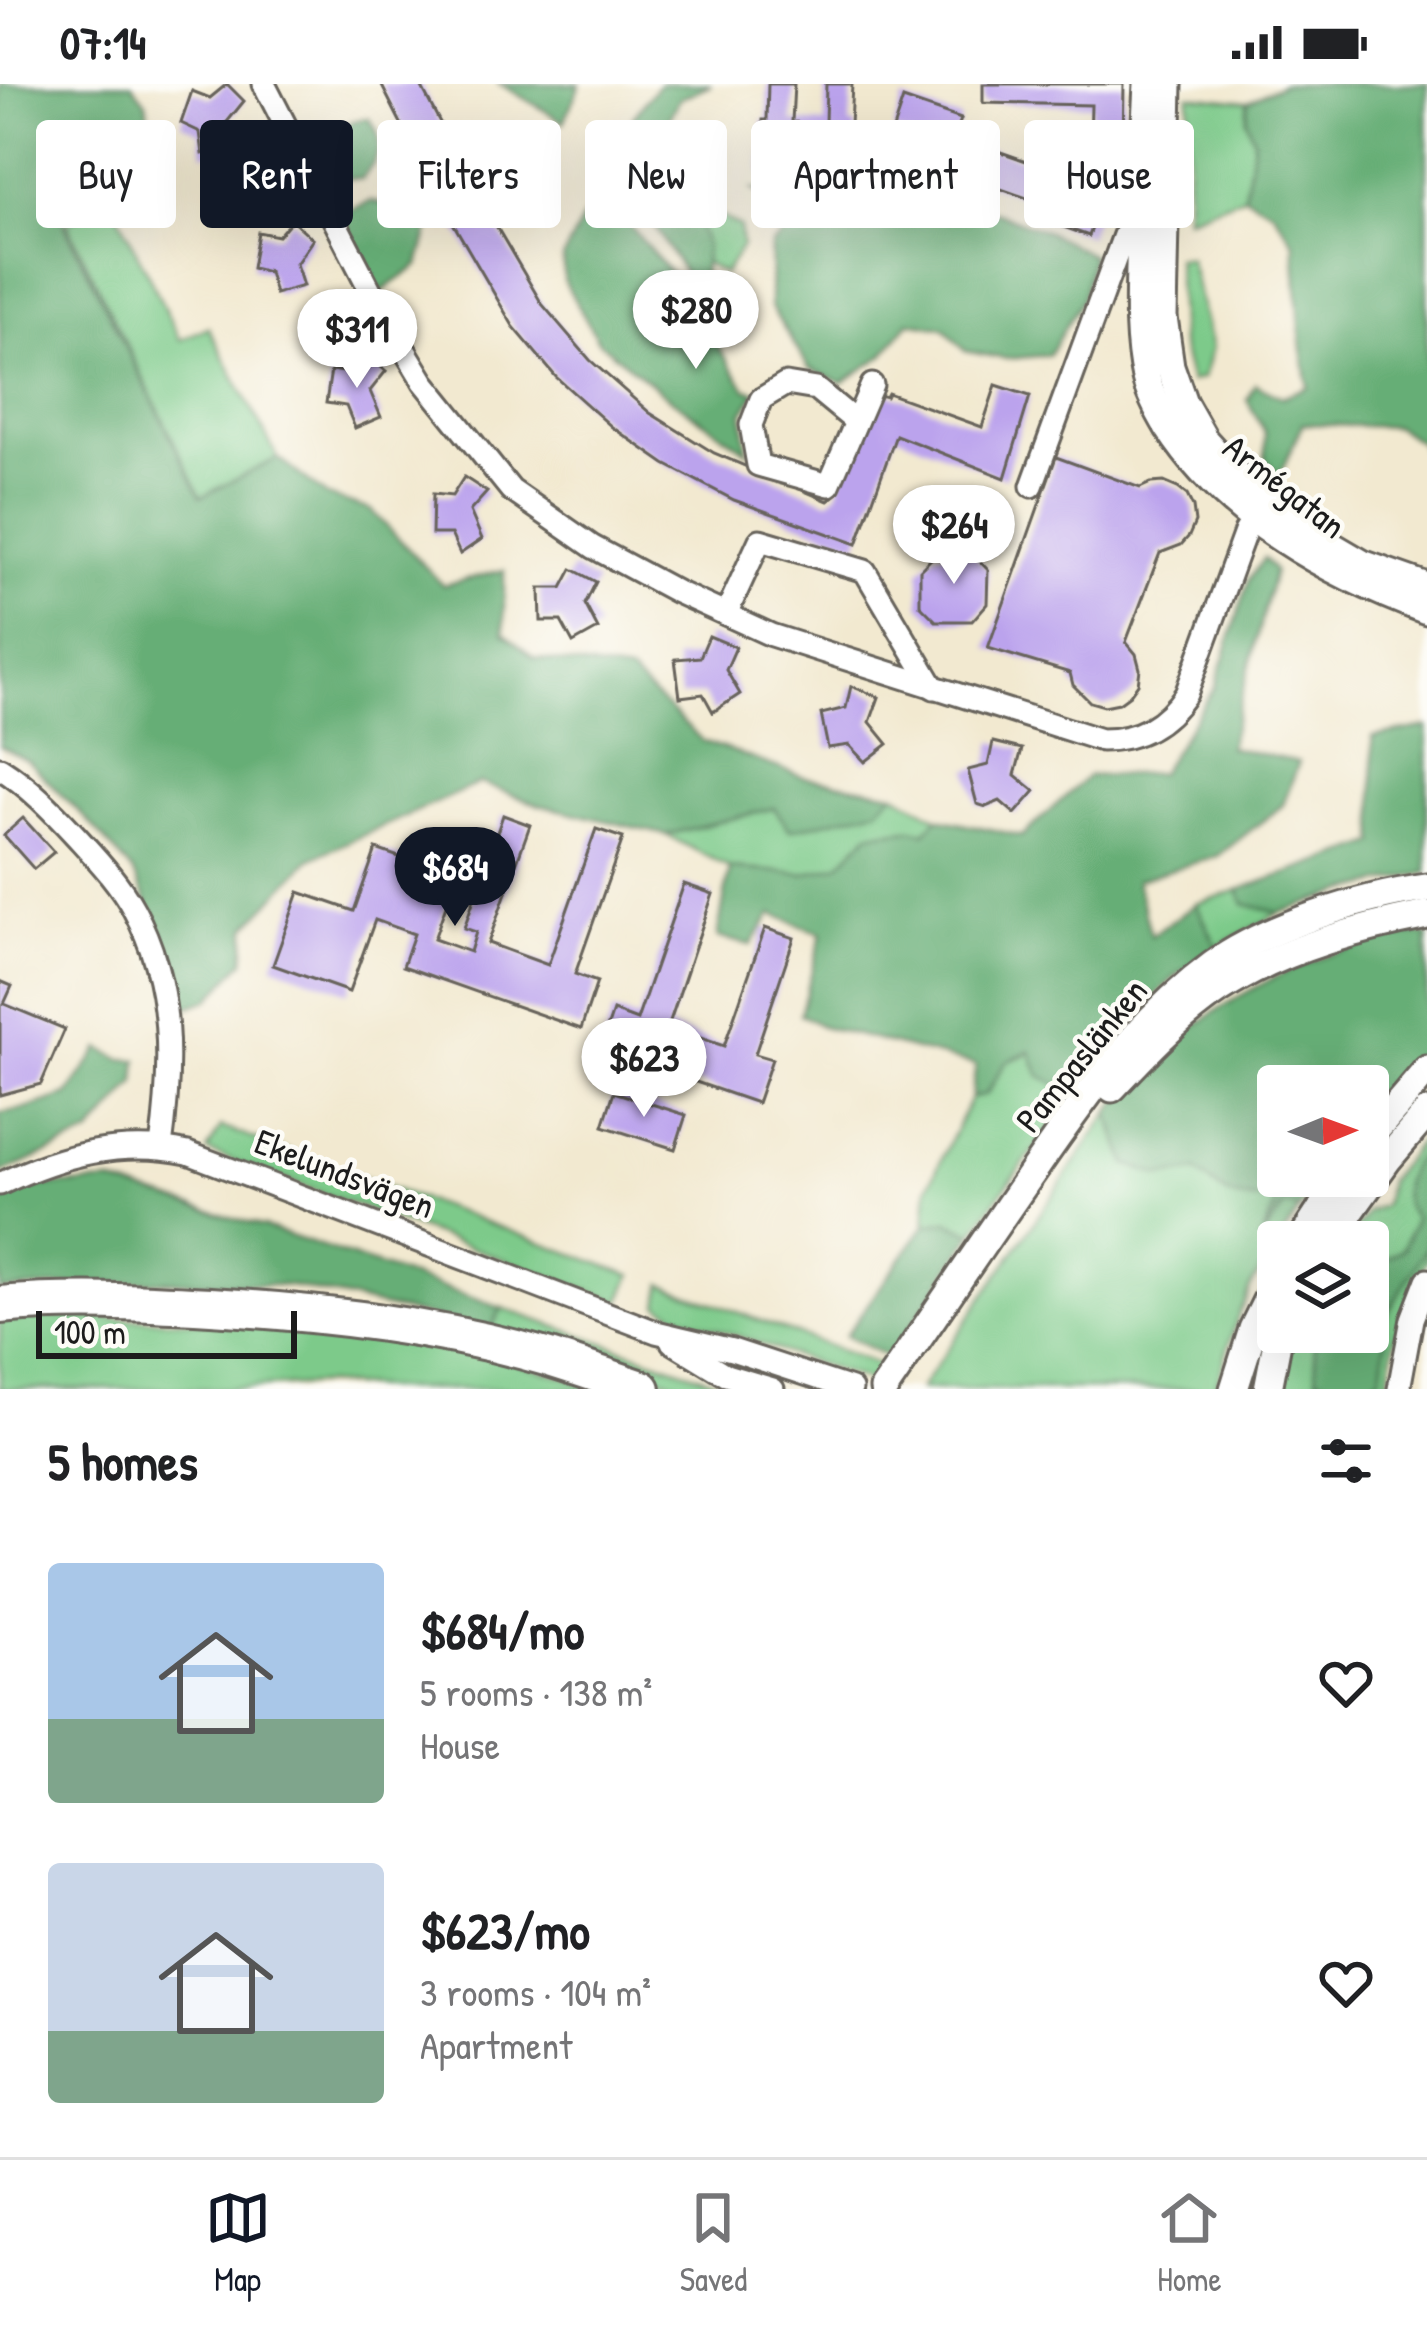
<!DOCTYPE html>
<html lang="en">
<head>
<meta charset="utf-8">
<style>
	body { margin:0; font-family:"Patrick Hand",sans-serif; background:#f6f6f6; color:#202124; height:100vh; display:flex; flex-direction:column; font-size:45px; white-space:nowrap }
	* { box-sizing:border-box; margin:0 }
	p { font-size:39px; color:#757577 }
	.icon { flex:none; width:66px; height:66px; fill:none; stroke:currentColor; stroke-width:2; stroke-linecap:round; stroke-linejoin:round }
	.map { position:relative; height:1305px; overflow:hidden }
	.side { display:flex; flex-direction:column; background:#fff; flex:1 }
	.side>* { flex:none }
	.top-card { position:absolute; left:36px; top:36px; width:1356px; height:108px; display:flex; gap:24px }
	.needle { width:78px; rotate:89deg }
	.tools { position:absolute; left:1257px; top:981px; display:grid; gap:24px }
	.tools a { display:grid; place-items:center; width:132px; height:132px; border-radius:12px; background:#fff; box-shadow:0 12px 48px #0002; font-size:60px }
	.scale { position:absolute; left:36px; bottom:30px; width:261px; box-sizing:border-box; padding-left:12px; border:6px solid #1c1c1c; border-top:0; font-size:33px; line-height:42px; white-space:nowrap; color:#1c1c1c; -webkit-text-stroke:9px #fdfcf7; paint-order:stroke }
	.price { position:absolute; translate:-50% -102px; padding:0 27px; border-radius:42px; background:#fff; color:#222; font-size:39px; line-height:78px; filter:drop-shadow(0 3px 6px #0008) }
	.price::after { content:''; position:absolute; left:50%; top:72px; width:36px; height:27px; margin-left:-18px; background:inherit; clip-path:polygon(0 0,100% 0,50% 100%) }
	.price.on { background:#111827; color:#fff }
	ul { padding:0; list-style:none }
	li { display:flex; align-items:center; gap:36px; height:300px; padding:0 48px }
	li span { display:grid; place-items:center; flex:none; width:336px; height:240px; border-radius:12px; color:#555 }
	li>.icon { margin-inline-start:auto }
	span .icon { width:144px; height:144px; fill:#fffc; stroke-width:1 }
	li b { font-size:51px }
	h2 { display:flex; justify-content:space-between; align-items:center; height:144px; padding:0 48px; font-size:51px }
	.chip { padding:0 42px; border-radius:12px; background:#fff; box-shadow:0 12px 48px #0002; font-size:42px; line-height:108px }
	.chip.on { background:#111827; color:#fff }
	.status { display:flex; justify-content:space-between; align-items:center; height:84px; padding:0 60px; background:#fff; direction:ltr }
	.status svg { height:33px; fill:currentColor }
	.menu { display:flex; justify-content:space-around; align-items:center; height:168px; border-top:3px solid #e0e0e0; background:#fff; font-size:33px; color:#757577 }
	.menu a { display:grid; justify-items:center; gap:6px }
	.menu .on { color:#111827 }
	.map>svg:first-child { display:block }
</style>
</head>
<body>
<div class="status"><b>07:14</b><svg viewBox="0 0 49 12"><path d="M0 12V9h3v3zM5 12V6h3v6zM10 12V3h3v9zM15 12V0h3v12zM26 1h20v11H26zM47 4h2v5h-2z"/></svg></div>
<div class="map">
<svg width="1427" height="1305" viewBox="0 0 1427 1305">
	<rect width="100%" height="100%" fill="#fdfcf7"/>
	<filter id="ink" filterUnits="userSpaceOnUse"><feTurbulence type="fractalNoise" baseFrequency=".00833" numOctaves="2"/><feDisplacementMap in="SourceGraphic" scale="24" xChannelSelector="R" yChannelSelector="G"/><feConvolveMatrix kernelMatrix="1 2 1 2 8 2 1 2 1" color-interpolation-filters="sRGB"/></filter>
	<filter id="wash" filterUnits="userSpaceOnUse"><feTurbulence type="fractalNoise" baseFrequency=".004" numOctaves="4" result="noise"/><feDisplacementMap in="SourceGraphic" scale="48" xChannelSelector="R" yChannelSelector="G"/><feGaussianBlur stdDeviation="2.7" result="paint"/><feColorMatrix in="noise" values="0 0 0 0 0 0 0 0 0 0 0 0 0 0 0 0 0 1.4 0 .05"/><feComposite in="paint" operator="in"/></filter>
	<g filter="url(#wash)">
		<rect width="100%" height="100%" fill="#f2e9d0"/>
		<g fill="#7dca8a" stroke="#4c7353" stroke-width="3">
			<polygon points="1189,11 1248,17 1246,36 1254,56 1244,112 1186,134"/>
			<polygon points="112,117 180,256 208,243 278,374 201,413 67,139"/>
			<path d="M693,117L740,143L742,162L724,190C686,173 693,153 693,117Z"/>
			<polygon points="1176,174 1189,174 1212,264 1203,294 1190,298 1180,260"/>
			<polygon points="894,709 938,734 925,748 870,749 839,781 804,790 730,784 666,751 774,724 877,725"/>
			<polygon points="1238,806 1245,820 1279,829 1217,863 1196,820"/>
			<polygon points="1141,927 998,1113 973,1150 948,1137 925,1141 928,1103 971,1014 987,1010 1006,978"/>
			<polygon points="1109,1029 1116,1051 1160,1092 1196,1087 1217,1103 1279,1115 1264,1148 1286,1120 1299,1126 1250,1204 1239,1229 1215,1305 920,1305"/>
			<polygon points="221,1043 632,1191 620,1218 207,1067"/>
			<polygon points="1427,1049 1427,1176 1411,1205 1395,1255 1387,1305 1276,1305 1282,1275 1293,1248 1368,1248 1368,1158 1346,1158 1369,1127 1384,1121 1388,1097"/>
			<polygon points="662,1200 882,1282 872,1299 680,1232 659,1220"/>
			<polygon points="502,1224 739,1305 693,1305 581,1265 490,1246"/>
			<polygon points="44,1232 310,1241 498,1273 604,1305 401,1305 324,1300 219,1305 0,1305 0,1237"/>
		</g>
		<g fill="#66ae76" stroke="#416549" stroke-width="3">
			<polygon points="0,0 132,0 146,18 158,90 62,136 201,413 278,374 327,412 371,426 443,501 504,486 504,549 534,574 629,589 703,657 804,693 894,709 878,725 790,746 774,724 666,751 539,721 480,699 310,775 247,843 244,877 209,916 185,924 164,853 133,788 91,740 28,677 0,662"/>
			<polygon points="500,0 580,0 564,38"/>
			<polygon points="659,0 712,0 680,15 668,37 706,163 700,214 606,67"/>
			<polygon points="1283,0 1427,0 1427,381 1421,359 1396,343 1303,340 1279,392 1265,374 1265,349 1247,316 1255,300 1282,313 1308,303 1301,259 1294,159 1273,127 1244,112 1254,56 1246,36 1248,17"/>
			<path d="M369,34C386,57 380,75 361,95L346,94L331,111L311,66L336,56L340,45L354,37Z"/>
			<polygon points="884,74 932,104 1048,148 1092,171 1083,213 1049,271 1007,275 965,267 944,244 909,238 883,272 842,299 809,284 770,222 771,161 801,137 753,106 809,105 841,121 859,115"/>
			<polygon points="598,105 671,190 746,305 757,308 743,329 747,367 668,313 598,257 564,197 563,173"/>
			<polygon points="371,117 404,126 429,146 419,181 377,211 340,130"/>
			<polygon points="1264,474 1274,487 1229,663 1299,678 1283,721 1218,772 1136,796 1151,852 1196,820 1217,863 1176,892 1065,1004 1040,992 1030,967 1006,978 986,1010 971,1014 976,981 821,942 800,930 822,850 772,830 751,861 717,853 730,784 804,790 839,781 870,749 910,745 925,748 938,734 1022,752 1088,692 1159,689 1215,603 1249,495"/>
			<polygon points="1427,643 1427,789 1347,807 1279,829 1244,820 1238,806 1376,759 1372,653"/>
			<path d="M1411,850H1427V969L1368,1031V1002H1278V1092H1324L1299,1126L1285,1121L1260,1157L1278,1115C1235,1119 1230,1114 1196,1087L1160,1092L1127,1080L1109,1029C1181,932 1292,870 1411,850Z"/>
			<polygon points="100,964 121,975 138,976 136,999 90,1051 0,1090 0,1029 29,1024 68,1011"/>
			<path d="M1427,1064V1163L1384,1235L1386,1258L1381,1292L1365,1305H1344L1317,1294L1314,1259L1308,1248H1368V1169L1385,1176L1403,1165L1415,1135C1393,1110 1405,1084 1427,1064Z"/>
			<polygon points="110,1098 261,1142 502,1224 490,1246 291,1202 163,1197 0,1206 0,1115 21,1103"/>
			<polygon points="948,1137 973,1150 890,1274 845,1252 925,1141"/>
		</g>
		<g id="blocks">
			<g fill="#bba3ed">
				<polygon points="227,0 244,17 227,38 230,64 203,70 200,48 181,39 192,7 210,14"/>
				<polygon points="381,0 420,0 475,106 542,220 590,276 650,329 714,369 828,417 837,410 860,340 876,310 886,313 888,309 982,343 996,301 1030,312 1005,394 896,351 857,460 734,416 665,380 612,343 556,293 513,242 443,122"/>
				<polygon points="768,0 794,0 792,38 825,40 826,0 852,0 850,41 856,41 854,98 827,97 829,59 787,57 786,92 760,91 763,36 767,36"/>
				<polygon points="983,0 1124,0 1123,59 1090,59 1091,21 983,19"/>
				<polygon points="903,15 961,35 955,52 1069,92 1063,109 1100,122 1089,152 1030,131 1035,117 922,77 929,58 893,45"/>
				<polygon points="292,136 313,155 296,180 303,202 275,210 269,188 252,184 258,148 278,152"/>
				<polygon points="365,270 386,287 370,307 381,333 355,344 346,322 326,319 331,286 350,289"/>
				<polygon points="1056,373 1140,404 1151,399 1164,398 1178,404 1187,411 1193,423 1195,438 1189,452 1181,461 1160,469 1126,558 1136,570 1140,585 1138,600 1130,611 1119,619 1104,622 1090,618 1073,601 1070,589 988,564"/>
				<polygon points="464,393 487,408 470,427 482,455 460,470 451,450 432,450 433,410 452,412"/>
				<polygon points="937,469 972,469 988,486 987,520 972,537 936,537 920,521 920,486"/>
				<polygon points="572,485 596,498 585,520 598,545 573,559 561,537 541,537 540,504 562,504"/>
				<polygon points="709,552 736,563 726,586 740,610 713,628 703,610 680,613 675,575 700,573"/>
				<polygon points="851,602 879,613 870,638 888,660 865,678 849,661 828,664 821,630 846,624"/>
				<polygon points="993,658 1022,665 1015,691 1035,707 1015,730 1000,717 986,723 977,720 968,686 988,681"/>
				<polygon points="503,731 530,741 488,859 548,881 596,745 623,754 575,890 597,898 581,945 403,882 414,850 375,836 349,908 273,881 299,808 354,827 376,765 456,793 434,855 470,868 476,848 464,844"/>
				<polygon points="23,734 54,768 34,785 4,751"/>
				<polygon points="684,800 713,810 668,943 724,962 765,844 794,854 755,970 772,975 757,1019 600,965 613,927 637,936"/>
				<polygon points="0,897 12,902 4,920 65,945 41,1000 0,1011"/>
				<polygon points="614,1008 686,1031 675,1065 603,1042"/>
			</g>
		</g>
	</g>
	<g filter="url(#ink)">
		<use href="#blocks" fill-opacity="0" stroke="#67645b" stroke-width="3"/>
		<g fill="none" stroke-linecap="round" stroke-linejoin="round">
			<g stroke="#67645b" stroke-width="27">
				<g id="street">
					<path d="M264,0L380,225L424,298L511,406L593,463L677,508L771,551L1101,656C1138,656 1165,641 1186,610L1245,448L1261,422"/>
					<polyline points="856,338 816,305 786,300 761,315 751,341 758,381 829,401 872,301"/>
					<polyline points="1032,402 1124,151"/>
					<polyline points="726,530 760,456 865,487 934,604"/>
					<path d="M0,684C30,703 52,726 76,752C97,775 119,798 134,826C174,900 172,982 161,1063"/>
					<path d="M0,1100C60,1071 122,1055 188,1069L656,1248L732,1266L851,1305"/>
					<polyline points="672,1258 726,1291 773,1305"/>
					<polyline points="1399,1305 1412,1235 1427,1196"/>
				</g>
			</g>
			<g stroke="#67645b" stroke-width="33">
				<g id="secondary">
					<path d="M1148,0C1145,61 1141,122 1140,184C1139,221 1138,258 1146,294C1150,311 1160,329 1169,344C1228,435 1328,489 1427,526"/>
					<polyline points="1168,0 1163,233 1170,282 1183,319 1204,356 1234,389 1287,436 1362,480 1427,503"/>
					<path d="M1112,1004C1148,966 1187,924 1232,898C1290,863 1361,844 1427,831"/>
					<polyline points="1368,1055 1427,986"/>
					<polyline points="1300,1158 1343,1092"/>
					<polyline points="1328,1158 1387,1076 1427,1029"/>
					<path d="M884,1305C934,1232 983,1159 1034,1086C1086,1011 1138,936 1213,881C1265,843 1364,812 1427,804"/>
					<polyline points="1234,1305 1253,1245 1278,1194"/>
					<polyline points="1268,1305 1279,1248"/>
				</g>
			</g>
			<g stroke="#67645b" stroke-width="42">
				<path id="highway" d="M0,1221C71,1215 140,1218 211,1222C323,1229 438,1242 546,1273C579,1283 610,1294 642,1305"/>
			</g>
			<use href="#street" stroke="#fff" stroke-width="21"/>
			<use href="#secondary" stroke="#fff" stroke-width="27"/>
			<use href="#highway" stroke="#fff" stroke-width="36"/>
		</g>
	</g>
	<g text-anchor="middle" stroke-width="9" stroke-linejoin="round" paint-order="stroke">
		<g font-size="36" fill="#1c1c1c" stroke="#fdfcf7">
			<text transform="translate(1285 402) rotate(38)" y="13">Armégatan</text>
			<text transform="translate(1081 971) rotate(-51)" y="13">Pampaslänken</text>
			<text transform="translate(345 1089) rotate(21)" y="13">Ekelundsvägen</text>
		</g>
	</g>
</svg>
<div class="tools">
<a><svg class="needle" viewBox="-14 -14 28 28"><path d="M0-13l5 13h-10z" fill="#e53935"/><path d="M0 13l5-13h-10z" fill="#757577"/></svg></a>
<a><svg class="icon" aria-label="layers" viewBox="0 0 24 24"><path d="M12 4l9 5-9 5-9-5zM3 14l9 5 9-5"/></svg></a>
</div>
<div class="scale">100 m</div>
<b class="price" style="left:696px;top:288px">$280</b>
<b class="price" style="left:357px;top:307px">$311</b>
<b class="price" style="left:954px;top:503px">$264</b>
<b class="price on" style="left:455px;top:845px">$684</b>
<b class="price" style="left:644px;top:1036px">$623</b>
<div class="top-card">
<a class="chip">Buy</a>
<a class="chip on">Rent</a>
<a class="chip">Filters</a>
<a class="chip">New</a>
<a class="chip">Apartment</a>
<a class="chip">House</a>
</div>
</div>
<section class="side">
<h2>5 homes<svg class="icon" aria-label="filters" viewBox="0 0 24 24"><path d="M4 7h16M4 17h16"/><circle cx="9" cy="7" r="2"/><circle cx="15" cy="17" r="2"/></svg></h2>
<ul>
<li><span style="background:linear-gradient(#a9c7e8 65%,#7fa58c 0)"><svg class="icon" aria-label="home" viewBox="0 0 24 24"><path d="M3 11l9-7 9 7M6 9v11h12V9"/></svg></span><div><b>$684/mo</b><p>5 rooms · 138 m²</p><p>House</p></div><svg class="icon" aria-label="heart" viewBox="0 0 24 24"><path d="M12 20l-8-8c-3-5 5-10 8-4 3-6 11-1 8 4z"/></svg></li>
<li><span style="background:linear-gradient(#c9d6e8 70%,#7fa58c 0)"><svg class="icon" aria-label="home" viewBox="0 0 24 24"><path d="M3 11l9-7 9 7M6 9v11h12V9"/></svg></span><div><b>$623/mo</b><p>3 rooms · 104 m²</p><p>Apartment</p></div><svg class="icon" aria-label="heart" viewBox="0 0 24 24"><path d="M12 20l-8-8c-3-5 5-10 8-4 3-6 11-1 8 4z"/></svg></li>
</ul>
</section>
<nav class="menu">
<a class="on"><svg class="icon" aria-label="map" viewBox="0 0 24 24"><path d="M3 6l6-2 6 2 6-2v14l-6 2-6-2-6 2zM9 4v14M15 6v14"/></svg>Map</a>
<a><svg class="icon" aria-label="saved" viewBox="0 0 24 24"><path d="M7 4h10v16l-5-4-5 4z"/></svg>Saved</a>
<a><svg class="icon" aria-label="home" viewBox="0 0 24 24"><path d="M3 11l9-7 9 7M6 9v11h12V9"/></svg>Home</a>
</nav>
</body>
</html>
